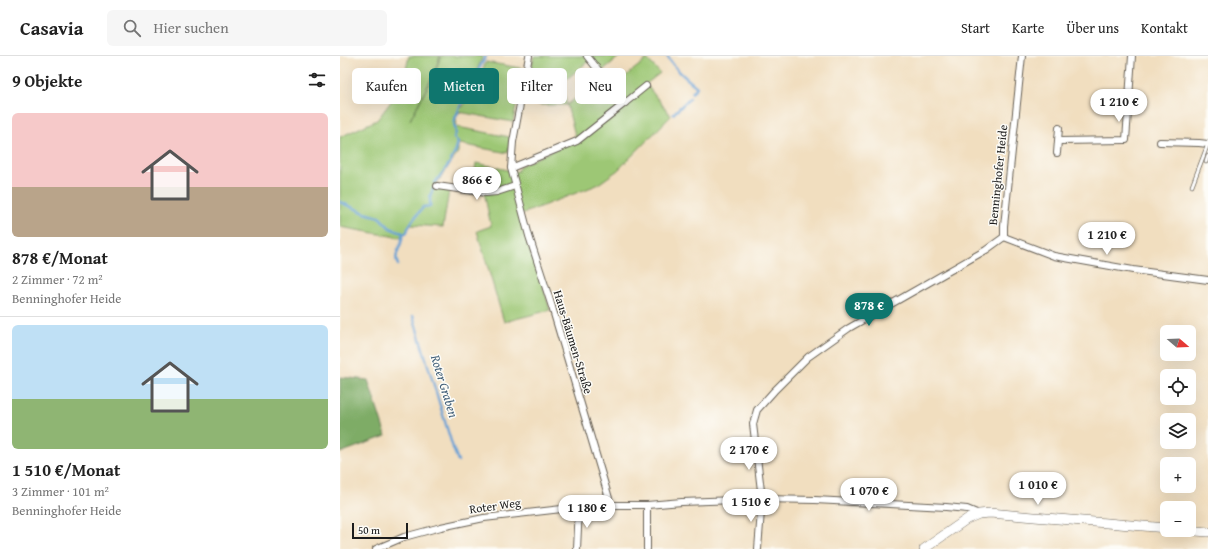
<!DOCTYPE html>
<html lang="de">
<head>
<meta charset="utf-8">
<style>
	body { margin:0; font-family:"Gentium Book Plus",serif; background:#f6f6f6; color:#222; height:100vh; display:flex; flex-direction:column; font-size:15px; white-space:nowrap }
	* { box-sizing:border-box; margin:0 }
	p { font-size:13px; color:#767676 }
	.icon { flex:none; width:22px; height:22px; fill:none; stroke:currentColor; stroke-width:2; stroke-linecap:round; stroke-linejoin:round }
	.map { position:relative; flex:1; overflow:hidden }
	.drawer { display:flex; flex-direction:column; background:#fff; width:340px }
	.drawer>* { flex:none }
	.banner { position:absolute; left:12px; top:12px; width:380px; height:36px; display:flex; gap:8px }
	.needle { width:26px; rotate:109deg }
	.fabs { position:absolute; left:820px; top:269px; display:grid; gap:8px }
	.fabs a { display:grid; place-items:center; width:36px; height:36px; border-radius:6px; background:#fff; box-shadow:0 4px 16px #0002; font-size:20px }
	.scale { position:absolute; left:12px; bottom:10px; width:56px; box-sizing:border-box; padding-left:4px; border:2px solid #1c1c1c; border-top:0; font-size:11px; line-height:14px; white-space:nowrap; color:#1c1c1c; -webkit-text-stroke:3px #fdfcf7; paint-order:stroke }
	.price { position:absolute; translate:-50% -34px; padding:0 9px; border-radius:14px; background:#fff; color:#222; font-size:13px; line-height:26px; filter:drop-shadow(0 1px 2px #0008) }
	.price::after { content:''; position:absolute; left:50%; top:24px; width:12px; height:9px; margin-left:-6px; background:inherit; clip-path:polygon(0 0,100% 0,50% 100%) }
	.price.active { background:#0f766e; color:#fff }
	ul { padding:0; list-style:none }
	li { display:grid; align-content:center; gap:8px; height:212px; padding:0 12px }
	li+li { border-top:1px solid #e0e0e0 }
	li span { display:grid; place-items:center; height:124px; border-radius:6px; color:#555 }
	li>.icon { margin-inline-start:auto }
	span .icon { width:72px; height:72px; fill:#fffc; stroke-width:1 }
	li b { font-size:17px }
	h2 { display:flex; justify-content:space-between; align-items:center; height:48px; padding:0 12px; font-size:17px }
	.pill { padding:0 14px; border-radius:6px; background:#fff; box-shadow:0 4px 16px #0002; font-size:14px; line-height:36px }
	.pill.active { background:#0f766e; color:#fff }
	header { display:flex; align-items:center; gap:24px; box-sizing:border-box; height:56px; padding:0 20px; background:#fff; border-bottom:1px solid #e0e0e0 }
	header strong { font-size:19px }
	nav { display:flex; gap:22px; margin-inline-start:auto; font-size:14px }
	.search { width:280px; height:36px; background:#f6f6f6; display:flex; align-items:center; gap:10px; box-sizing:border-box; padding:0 14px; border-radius:6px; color:#767676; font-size:15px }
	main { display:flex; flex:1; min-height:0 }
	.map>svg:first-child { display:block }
</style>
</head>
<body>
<header>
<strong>Casavia</strong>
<div class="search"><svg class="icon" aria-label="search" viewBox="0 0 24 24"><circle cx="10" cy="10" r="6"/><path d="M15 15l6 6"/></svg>Hier suchen</div>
<nav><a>Start</a><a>Karte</a><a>Über uns</a><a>Kontakt</a></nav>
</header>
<main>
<section class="drawer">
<h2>9 Objekte<svg class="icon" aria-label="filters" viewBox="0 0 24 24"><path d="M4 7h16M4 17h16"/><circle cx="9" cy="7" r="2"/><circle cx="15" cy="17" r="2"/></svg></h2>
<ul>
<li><span style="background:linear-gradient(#f6c9c9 60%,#b9a48a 0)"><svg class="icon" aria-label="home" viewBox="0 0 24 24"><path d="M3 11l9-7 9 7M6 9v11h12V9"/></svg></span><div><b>878 €/Monat</b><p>2 Zimmer · 72 m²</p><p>Benninghofer Heide</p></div></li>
<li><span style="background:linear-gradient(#bfe0f5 60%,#8fb573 0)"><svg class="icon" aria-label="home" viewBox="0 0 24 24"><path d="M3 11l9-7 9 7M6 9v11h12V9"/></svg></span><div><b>1 510 €/Monat</b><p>3 Zimmer · 101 m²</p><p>Benninghofer Heide</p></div></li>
</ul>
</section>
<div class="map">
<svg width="868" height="493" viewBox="0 0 868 493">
	<rect width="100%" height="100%" fill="#fdfcf7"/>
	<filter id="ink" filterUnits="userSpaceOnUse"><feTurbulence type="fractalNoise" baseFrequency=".025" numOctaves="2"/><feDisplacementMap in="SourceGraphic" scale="8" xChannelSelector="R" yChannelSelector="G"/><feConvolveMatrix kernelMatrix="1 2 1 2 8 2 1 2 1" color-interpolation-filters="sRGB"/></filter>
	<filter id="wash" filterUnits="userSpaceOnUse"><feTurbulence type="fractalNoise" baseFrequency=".012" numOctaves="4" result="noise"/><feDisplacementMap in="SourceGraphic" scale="16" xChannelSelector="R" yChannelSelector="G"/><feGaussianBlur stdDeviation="0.9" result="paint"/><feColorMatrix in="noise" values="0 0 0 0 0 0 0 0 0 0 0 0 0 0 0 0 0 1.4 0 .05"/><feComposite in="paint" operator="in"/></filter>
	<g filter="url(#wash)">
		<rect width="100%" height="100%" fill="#f1debf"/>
		<path fill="#9dc774" stroke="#5c7248" d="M69,0H100L93,19L70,64L94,19L101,0H143L121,52C125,50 126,45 126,41L137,19L141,17L146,6L191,14L194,0H280L262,15L251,3L222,27L227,49L262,21L273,30L307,3L320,17L306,28L331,60L278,114L257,129L179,159L192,202L195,203L210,254L164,266L137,175L151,170L144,136L132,134L136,107L177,116L180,110L236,83L227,49H201L177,45L173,66L119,56L116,62L117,71L170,81L168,97L120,88L118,84V96L94,132L109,135L103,171L71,169L62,182L0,171V81L37,64L62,31Z"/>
		<polygon fill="#7eac66" stroke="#4d6441" points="0,321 28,324 46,380 0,397"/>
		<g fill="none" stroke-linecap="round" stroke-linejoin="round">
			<g stroke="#65a0d5" stroke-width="2.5">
				<path d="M327,0C335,13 345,22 357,31L352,37"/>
				<polyline points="333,58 350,42"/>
				<path d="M95,127C105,113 115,103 118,86L114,82L116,76L114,67L115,63L124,41L146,0"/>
				<path d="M0,146L25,157L39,161L50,172L65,178L67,176C69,166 78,159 83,151L90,150V141L93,133"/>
				<path d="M58,209C54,201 58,195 61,187C62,184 62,181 63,178"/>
				<polyline points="73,260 113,392 118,405"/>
			</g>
		</g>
	</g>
	<g filter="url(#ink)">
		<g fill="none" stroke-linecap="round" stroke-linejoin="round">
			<g stroke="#676055" stroke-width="4.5">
				<g id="service">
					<polyline points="866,106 868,100"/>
					<polyline points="852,130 868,88"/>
				</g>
			</g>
			<g stroke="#676055" stroke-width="8">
				<g id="minor">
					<polyline points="189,0 173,86 171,112 189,180 212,251 271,449"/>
					<polyline points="285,47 306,30"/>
					<polyline points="719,85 786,84 792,0"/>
					<polyline points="820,86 859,87 868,88"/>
					<polyline points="717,97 719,72"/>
					<polyline points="171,112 237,85 285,47 247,0"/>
					<polyline points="97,130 146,137 157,136 175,130"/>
					<polyline points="664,181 714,200 793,214 868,224"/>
					<polyline points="664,181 664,170 682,0"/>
					<polyline points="36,493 64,481 101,471 144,462 239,451 271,449 307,449 342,446 422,443 475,444 606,451 627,453 639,458"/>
					<polyline points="237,493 239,451"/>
					<polyline points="307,493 307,449"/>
					<polyline points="418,493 422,443 413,368 417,354 434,335 468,301 509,272 646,194 664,181"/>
				</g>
			</g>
			<g stroke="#676055" stroke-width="10">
				<g id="secondary">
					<polyline points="844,474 868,476"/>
					<polyline points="584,493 627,463 639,458 650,457 694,461 827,472"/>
				</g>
			</g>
			<use href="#service" stroke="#fff" stroke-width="3"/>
			<use href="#minor" stroke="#fff" stroke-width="6"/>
			<use href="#secondary" stroke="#fff" stroke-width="9"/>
		</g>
	</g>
	<g text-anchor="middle" stroke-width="3" stroke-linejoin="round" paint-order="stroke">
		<g font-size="12" fill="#1c1c1c" stroke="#fdfcf7">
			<text transform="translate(658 119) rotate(-84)" y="4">Benninghofer Heide</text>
			<text transform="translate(233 286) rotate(73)" y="4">Haus-Bäumen-Straße</text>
			<text transform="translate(155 450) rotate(-8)" y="4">Roter Weg</text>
		</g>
		<g font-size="13" font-style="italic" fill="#405e78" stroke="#fdfcf7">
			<text transform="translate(105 330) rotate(73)" y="5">Roter Graben</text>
		</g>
	</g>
</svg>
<div class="fabs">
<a><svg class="needle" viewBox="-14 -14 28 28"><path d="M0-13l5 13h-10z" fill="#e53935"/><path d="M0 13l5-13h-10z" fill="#767676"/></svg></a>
<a><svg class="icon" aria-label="locate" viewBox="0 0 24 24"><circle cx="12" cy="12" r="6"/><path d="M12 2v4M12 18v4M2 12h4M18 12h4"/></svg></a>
<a><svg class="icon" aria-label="layers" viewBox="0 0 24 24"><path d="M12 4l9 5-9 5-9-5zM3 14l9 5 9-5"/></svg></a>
<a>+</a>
<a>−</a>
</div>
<div class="scale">50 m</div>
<b class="price" style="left:779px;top:67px">1 210 €</b>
<b class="price" style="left:137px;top:145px">866 €</b>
<b class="price" style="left:767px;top:200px">1 210 €</b>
<b class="price active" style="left:529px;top:271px">878 €</b>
<b class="price" style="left:409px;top:415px">2 170 €</b>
<b class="price" style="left:698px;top:450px">1 010 €</b>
<b class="price" style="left:529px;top:456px">1 070 €</b>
<b class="price" style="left:411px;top:467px">1 510 €</b>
<b class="price" style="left:247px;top:473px">1 180 €</b>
<div class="banner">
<a class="pill">Kaufen</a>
<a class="pill active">Mieten</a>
<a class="pill">Filter</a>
<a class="pill">Neu</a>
</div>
</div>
</main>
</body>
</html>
